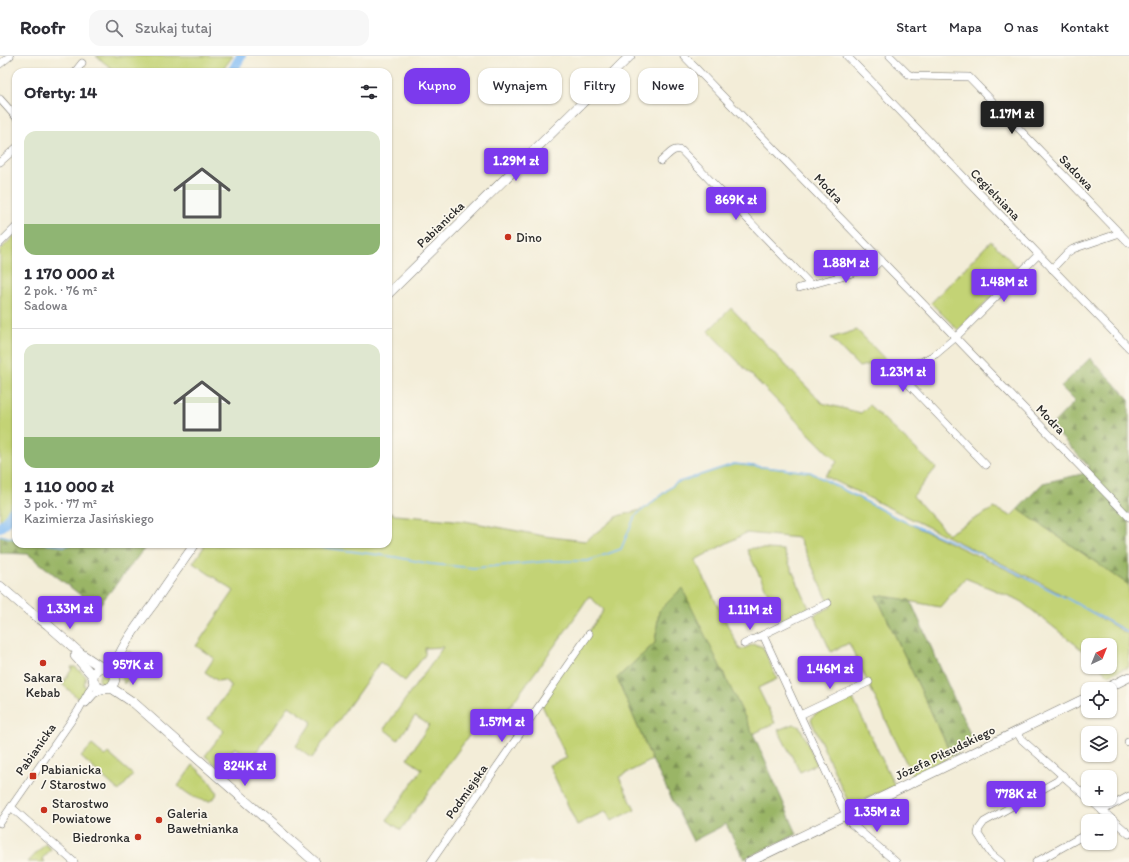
<!DOCTYPE html>
<html lang="pl">
<head>
<meta charset="utf-8">
<style>
	body { margin:0; font-family:Itim,sans-serif; background:#f7f7f7; color:#2b2b33; height:100vh; display:flex; flex-direction:column; font-size:15px; white-space:nowrap }
	* { box-sizing:border-box; margin:0 }
	p { font-size:13px; color:#7c7c81 }
	.icon { flex:none; width:22px; height:22px; fill:none; stroke:currentColor; stroke-width:2; stroke-linecap:round; stroke-linejoin:round }
	.map { position:relative; flex:1; overflow:hidden }
	.sheet { position:absolute; left:12px; top:12px; width:380px; height:480px; display:flex; flex-direction:column; background:#fff; border-radius:12px; box-shadow:0 1px 3px #0004 }
	.sheet>* { flex:none }
	.banner { position:absolute; left:404px; top:12px; width:380px; height:36px; display:flex; gap:8px }
	.needle { width:26px; rotate:43deg }
	.fabs { position:absolute; left:1081px; top:582px; display:grid; gap:8px }
	.fabs a { display:grid; place-items:center; width:36px; height:36px; border-radius:8px; background:#fff; box-shadow:0 1px 3px #0004; font-size:20px }
	.price { position:absolute; translate:-50% -34px; padding:0 9px; border-radius:4px; background:#7c3aed; color:#fff; font-size:13px; line-height:26px; filter:drop-shadow(0 1px 2px #0008) }
	.price::after { content:''; position:absolute; left:50%; top:24px; width:12px; height:9px; margin-left:-6px; background:inherit; clip-path:polygon(0 0,100% 0,50% 100%) }
	.price.current { background:#222; color:#fff }
	ul { padding:0; list-style:none }
	li { display:grid; align-content:center; gap:8px; height:212px; padding:0 12px }
	li+li { border-top:1px solid #e1e1e2 }
	li span { display:grid; place-items:center; height:124px; border-radius:12px; color:#555 }
	li>.icon { margin-inline-start:auto }
	span .icon { width:72px; height:72px; fill:#fffc; stroke-width:1 }
	li b { font-size:17px }
	h2 { display:flex; justify-content:space-between; align-items:center; height:48px; padding:0 12px; font-size:17px }
	.chip { padding:0 14px; border-radius:12px; background:#fff; box-shadow:0 1px 3px #0004; font-size:14px; line-height:36px }
	.chip.current { background:#7c3aed; color:#fff }
	header { display:flex; align-items:center; gap:24px; box-sizing:border-box; height:56px; padding:0 20px; background:#fff; border-bottom:1px solid #e1e1e2 }
	header strong { font-size:19px }
	nav { display:flex; gap:22px; margin-inline-start:auto; font-size:14px }
	.search { width:280px; height:36px; background:#f7f7f7; display:flex; align-items:center; gap:10px; box-sizing:border-box; padding:0 14px; border-radius:12px; color:#7c7c81; font-size:15px }
	.map>svg:first-child { display:block }
</style>
</head>
<body>
<header>
<strong>Roofr</strong>
<div class="search"><svg class="icon" aria-label="search" viewBox="0 0 24 24"><circle cx="10" cy="10" r="6"/><path d="M15 15l6 6"/></svg>Szukaj tutaj</div>
<nav><a>Start</a><a>Mapa</a><a>O nas</a><a>Kontakt</a></nav>
</header>
<div class="map">
<svg width="1129" height="806" viewBox="0 0 1129 806">
	<defs>
		<pattern id="forest-firs" width="22" height="20" patternUnits="userSpaceOnUse"><rect width="22" height="20" fill="#9ab566"/><path d="M5 1l3.5 6h-7zM16 11l3.5 6h-7z" fill="#7e9354"/></pattern>
	</defs>
	<rect width="100%" height="100%" fill="#fbf7ec"/>
	<filter id="ink" filterUnits="userSpaceOnUse"><feTurbulence type="fractalNoise" baseFrequency=".025" numOctaves="2"/><feDisplacementMap in="SourceGraphic" scale="8" xChannelSelector="R" yChannelSelector="G"/><feConvolveMatrix kernelMatrix="1 2 1 2 8 2 1 2 1" color-interpolation-filters="sRGB"/></filter>
	<filter id="wash" filterUnits="userSpaceOnUse"><feTurbulence type="fractalNoise" baseFrequency=".012" numOctaves="4" result="noise"/><feDisplacementMap in="SourceGraphic" scale="16" xChannelSelector="R" yChannelSelector="G"/><feGaussianBlur stdDeviation="0.9" result="paint"/><feColorMatrix in="noise" values="0 0 0 0 0 0 0 0 0 0 0 0 0 0 0 0 0 1.4 0 .05"/><feComposite in="paint" operator="in"/></filter>
	<g filter="url(#wash)">
		<rect width="100%" height="100%" fill="#f3edd8"/>
		<g fill="#c3d375" stroke="#777f50">
			<polygon points="96,0 233,0 221,16 116,16"/>
			<polygon points="16,178 16,451 4,468 0,471 0,194"/>
			<polygon points="991,185 1019,213 958,274 931,247"/>
			<polygon points="731,252 822,347 861,357 869,349 936,412 913,440 948,478 994,452 1011,460 1018,453 1129,529 1129,576 1072,545 1129,579 1129,611 1108,619 1100,611 1110,611 1110,589 1088,589 1088,600 1075,588 1019,544 965,522 940,551 876,539 952,700 913,721 849,587 831,596 814,559 831,551 799,482 746,477 695,504 740,594 754,588 763,591 777,623 758,632 775,667 753,678 681,533 659,555 655,587 617,622 652,704 619,721 635,754 611,765 606,755 577,769 549,709 567,702 540,645 604,554 589,540 569,570 489,679 476,670 401,774 387,764 422,713 407,703 429,669 415,660 398,684 384,673 443,591 425,592 425,599 405,625 380,606 312,702 296,690 312,666 289,650 251,703 235,691 220,712 205,700 224,675 208,663 232,630 224,624 218,625 205,616 214,602 196,590 234,535 193,507 206,488 388,488 388,456 395,459 465,465 544,480 585,485 618,460 644,453 676,427 734,408 810,416 897,462 1066,541 1041,527 825,420 837,406 708,275"/>
			<polygon points="857,274 886,304 859,311 831,282"/>
			<polygon points="752,492 783,494 809,552 782,566 747,494"/>
			<path d="M129,594L142,605L124,628C120,612 121,608 129,594Z"/>
			<polygon points="71,611 75,611 86,620 84,629 87,633 79,643 62,628 72,613"/>
			<circle cx="105" cy="622" r="6"/>
			<polygon points="852,641 895,730 850,750 811,664 815,658"/>
			<polygon points="793,668 800,671 817,708 800,716 778,674"/>
			<polygon points="92,689 105,700 108,697 133,719 119,735 81,701"/>
			<path d="M193,709L208,723L216,735H217L216,740L210,745C197,745 188,738 178,730Z"/>
			<polygon points="45,788 51,793 42,803 45,806 28,806"/>
		</g>
		<g fill="url(#forest-firs)" stroke="#627048">
			<polygon points="1090,302 1129,343 1129,529 1018,453 1043,427 1082,418 1089,411 1051,370 1075,345 1061,331"/>
			<polygon points="0,479 16,483 16,488 47,488 65,490 71,488 148,488 97,552 28,498 0,497"/>
			<polygon points="682,532 756,684 797,778 744,803 726,768 693,785 652,704 617,622 655,587 659,555"/>
			<polygon points="876,539 910,544 974,687 952,700"/>
		</g>
		<g fill="none" stroke-linecap="round" stroke-linejoin="round">
			<g stroke="#84bdf5" stroke-width="1.5">
				<polyline points="0,479 16,483"/>
				<polyline points="47,488 65,490 71,488"/>
				<polyline points="297,488 395,501 431,508 474,512 550,505 588,505 621,493 635,460 676,427 734,408 810,416 897,462 974,495 1068,543 1129,577"/>
			</g>
			<g stroke="#84bdf5" stroke-width="10">
				<polyline points="232,16 241,0"/>
				<polyline points="0,471 4,468 16,451"/>
			</g>
		</g>
	</g>
	<g filter="url(#ink)">
		<g fill="none" stroke-linecap="round" stroke-linejoin="round">
			<g stroke="#716f68" stroke-width="8">
				<g id="minor">
					<polyline points="684,0 1129,461"/>
					<polyline points="847,0 1129,292"/>
					<polyline points="890,0 908,18 913,20 969,21 1129,187"/>
					<polyline points="0,8 10,0"/>
					<polyline points="75,16 82,7"/>
					<polyline points="0,43 16,61"/>
					<path d="M661,105C668,100 673,90 682,95L810,228"/>
					<polyline points="0,106 16,92"/>
					<polyline points="0,187 16,171"/>
					<polyline points="1052,213 1067,197 1073,193 1120,177"/>
					<polyline points="799,232 874,211 881,204"/>
					<polyline points="986,409 896,315 897,310 921,306 936,298 956,281 1038,199"/>
					<polyline points="763,579 846,759"/>
					<polyline points="744,588 828,547"/>
					<polyline points="86,647 94,638 103,633"/>
					<polyline points="800,659 869,626"/>
					<polyline points="1017,676 1021,683 1088,742"/>
					<polyline points="1128,686 1129,686"/>
					<polyline points="1089,743 1129,778"/>
					<polyline points="11,751 74,806"/>
					<polyline points="1102,755 1129,740"/>
					<polyline points="845,759 848,765 896,806"/>
					<polyline points="0,767 78,655 94,626"/>
					<polyline points="431,806 589,578"/>
					<polyline points="1001,806 991,798 978,778 979,773 984,766 1057,725 1063,719"/>
					<polyline points="1036,806 1088,777"/>
				</g>
			</g>
			<g stroke="#716f68" stroke-width="10">
				<g id="major">
					<polyline points="388,238 630,0"/>
					<polyline points="0,530 29,555 48,569 80,597 101,611"/>
					<polyline points="75,600 93,620"/>
					<circle cx="104" cy="622" r="11"/>
					<path d="M114,617C115,597 142,563 154,547C167,527 181,508 195,488"/>
					<polyline points="108,632 113,633 134,647 315,806"/>
					<polyline points="1105,633 1129,621"/>
					<polyline points="749,806 1088,641"/>
				</g>
			</g>
			<use href="#minor" stroke="#fff" stroke-width="7"/>
			<use href="#major" stroke="#fff" stroke-width="9"/>
		</g>
	</g>
	<g fill="#c8321e" stroke="#fbf7ec" stroke-width="1.5">
		<circle cx="508" cy="181" r="4"/>
		<circle cx="43" cy="607" r="4"/>
		<rect x="29" y="716" width="8" height="8" rx="2"/>
		<circle cx="44" cy="754" r="4"/>
		<circle cx="159" cy="764" r="4"/>
		<circle cx="138" cy="781" r="4"/>
	</g>
	<g text-anchor="middle" stroke-width="3.5" stroke-linejoin="round" paint-order="stroke">
		<g font-size="13" fill="#2b2b2b" stroke="#fbf7ec">
			<text transform="translate(1077 116) rotate(46)" y="5">Sadowa</text>
			<text transform="translate(829 132) rotate(46)" y="5">Modra</text>
			<text transform="translate(996 138) rotate(46)" y="5">Cegielniana</text>
			<text transform="translate(440 168) rotate(-44)" y="5">Pabianicka</text>
			<text transform="translate(1051 363) rotate(46)" y="5">Modra</text>
			<text transform="translate(35 693) rotate(-55)" y="5">Pabianicka</text>
			<text transform="translate(945 696) rotate(-26)" y="5">Józefa Piłsudskiego</text>
			<text transform="translate(466 735) rotate(-55)" y="5">Podmiejska</text>
		</g>
		<g font-size="13" fill="#2b2b2b" stroke="#fbf7ec" text-anchor="start">
			<text x="516" y="186">Dino</text>
			<text x="43" y="626" text-anchor="middle">Sakara<tspan x="43" dy="15">Kebab</tspan></text>
			<text x="41" y="718">Pabianicka<tspan x="41" dy="15">/ Starostwo</tspan></text>
			<text x="52" y="752">Starostwo<tspan x="52" dy="15">Powiatowe</tspan></text>
			<text x="167" y="762">Galeria<tspan x="167" dy="15">Bawełnianka</tspan></text>
			<text x="130" y="786" text-anchor="end">Biedronka</text>
		</g>
	</g>
</svg>
<div class="fabs">
<a><svg class="needle" viewBox="-14 -14 28 28"><path d="M0-13l5 13h-10z" fill="#e53935"/><path d="M0 13l5-13h-10z" fill="#7c7c81"/></svg></a>
<a><svg class="icon" aria-label="locate" viewBox="0 0 24 24"><circle cx="12" cy="12" r="6"/><path d="M12 2v4M12 18v4M2 12h4M18 12h4"/></svg></a>
<a><svg class="icon" aria-label="layers" viewBox="0 0 24 24"><path d="M12 4l9 5-9 5-9-5zM3 14l9 5 9-5"/></svg></a>
<a>+</a>
<a>−</a>
</div>
<b class="price current" style="left:1012px;top:79px">1.17M zł</b>
<b class="price" style="left:516px;top:126px">1.29M zł</b>
<b class="price" style="left:736px;top:165px">869K zł</b>
<b class="price" style="left:846px;top:228px">1.88M zł</b>
<b class="price" style="left:1004px;top:247px">1.48M zł</b>
<b class="price" style="left:903px;top:337px">1.23M zł</b>
<b class="price" style="left:70px;top:574px">1.33M zł</b>
<b class="price" style="left:750px;top:575px">1.11M zł</b>
<b class="price" style="left:133px;top:630px">957K zł</b>
<b class="price" style="left:830px;top:634px">1.46M zł</b>
<b class="price" style="left:502px;top:687px">1.57M zł</b>
<b class="price" style="left:245px;top:731px">824K zł</b>
<b class="price" style="left:1016px;top:759px">778K zł</b>
<b class="price" style="left:877px;top:777px">1.35M zł</b>
<div class="banner">
<a class="chip current">Kupno</a>
<a class="chip">Wynajem</a>
<a class="chip">Filtry</a>
<a class="chip">Nowe</a>
</div>
<section class="sheet">
<h2>Oferty: 14<svg class="icon" aria-label="filters" viewBox="0 0 24 24"><path d="M4 7h16M4 17h16"/><circle cx="9" cy="7" r="2"/><circle cx="15" cy="17" r="2"/></svg></h2>
<ul>
<li><span style="background:linear-gradient(#dfe7d0 75%,#8fb573 0)"><svg class="icon" aria-label="home" viewBox="0 0 24 24"><path d="M3 11l9-7 9 7M6 9v11h12V9"/></svg></span><div><b>1 170 000 zł</b><p>2 pok. · 76 m²</p><p>Sadowa</p></div></li>
<li><span style="background:linear-gradient(#dfe7d0 75%,#8fb573 0)"><svg class="icon" aria-label="home" viewBox="0 0 24 24"><path d="M3 11l9-7 9 7M6 9v11h12V9"/></svg></span><div><b>1 110 000 zł</b><p>3 pok. · 77 m²</p><p>Kazimierza Jasińskiego</p></div></li>
</ul>
</section>
</div>
</body>
</html>
